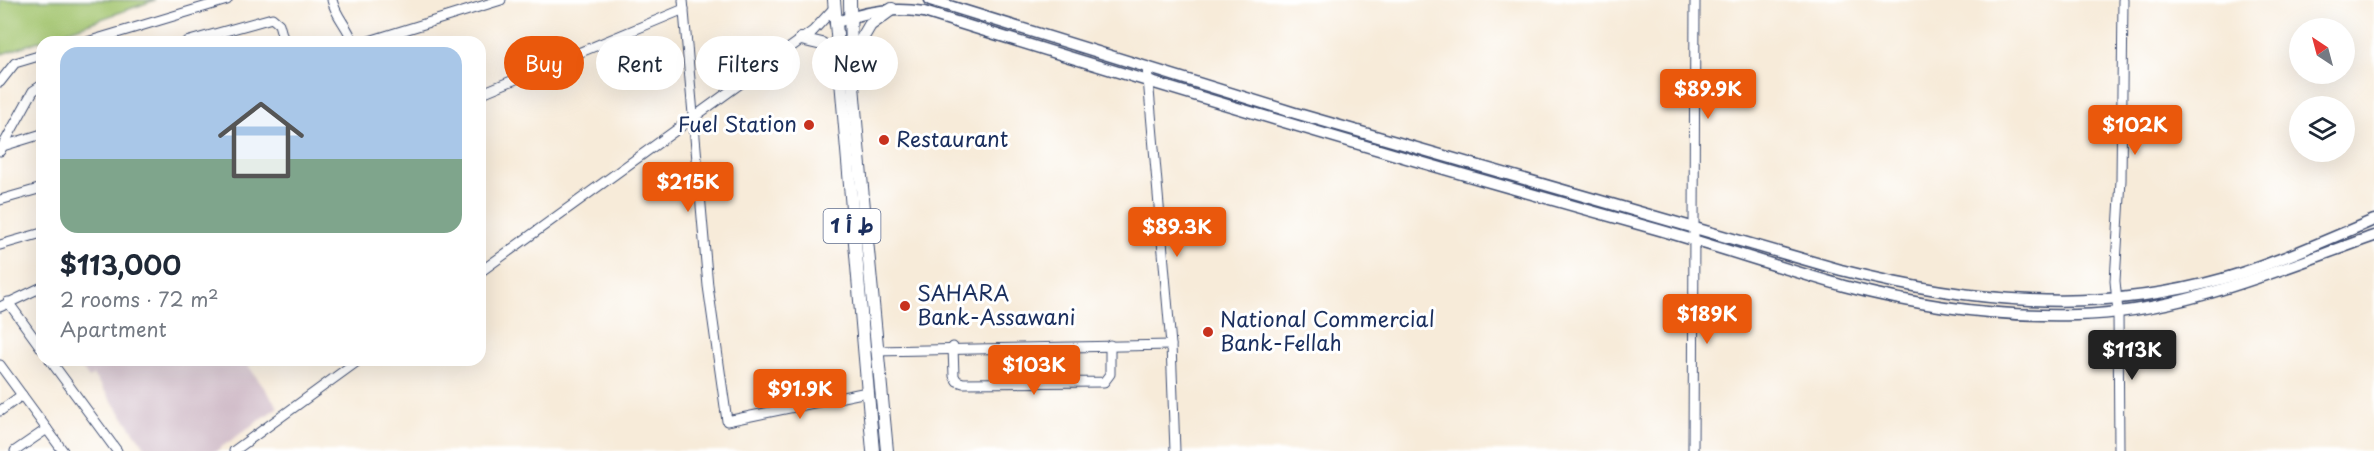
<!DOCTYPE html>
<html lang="en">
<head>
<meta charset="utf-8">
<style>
	body { margin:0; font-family:"Playpen Sans","Playpen Sans Arabic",sans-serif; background:#f2f2f3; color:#1f2937; height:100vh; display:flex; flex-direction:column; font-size:22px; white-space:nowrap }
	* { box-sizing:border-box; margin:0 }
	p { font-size:20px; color:#747a83 }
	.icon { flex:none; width:33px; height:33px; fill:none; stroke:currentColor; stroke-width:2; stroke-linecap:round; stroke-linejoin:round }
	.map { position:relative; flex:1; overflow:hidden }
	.sheet { position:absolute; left:36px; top:36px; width:450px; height:330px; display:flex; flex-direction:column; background:#fff; border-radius:18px; box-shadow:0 6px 24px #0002 }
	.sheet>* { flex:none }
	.banner { position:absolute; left:504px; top:36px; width:570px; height:54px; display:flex; gap:12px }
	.needle { width:39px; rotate:324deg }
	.buttons { position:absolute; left:2289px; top:18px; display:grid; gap:12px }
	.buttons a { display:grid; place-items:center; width:66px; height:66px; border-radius:50%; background:#fff; box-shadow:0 6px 24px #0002; font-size:30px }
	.price { position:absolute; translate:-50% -51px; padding:0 14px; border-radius:6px; background:#ea580c; color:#fff; font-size:20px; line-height:39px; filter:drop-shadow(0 2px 3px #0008) }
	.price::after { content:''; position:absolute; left:50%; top:36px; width:18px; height:14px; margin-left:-9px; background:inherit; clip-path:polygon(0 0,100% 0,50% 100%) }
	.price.current { background:#222; color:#fff }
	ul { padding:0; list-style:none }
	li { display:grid; align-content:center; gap:12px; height:318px; padding:0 24px }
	li span { display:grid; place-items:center; height:186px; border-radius:18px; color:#555 }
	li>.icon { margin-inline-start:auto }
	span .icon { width:108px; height:108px; fill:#fffc; stroke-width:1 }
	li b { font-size:26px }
	.chip { padding:0 21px; border-radius:27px; background:#fff; box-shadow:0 6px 24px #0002; font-size:21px; line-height:54px }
	.chip.current { background:#ea580c; color:#fff }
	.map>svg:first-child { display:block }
</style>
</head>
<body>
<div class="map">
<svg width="2374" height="451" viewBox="0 0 2374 451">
	<rect width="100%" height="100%" fill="#fff"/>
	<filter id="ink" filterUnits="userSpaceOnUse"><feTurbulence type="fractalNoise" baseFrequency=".0167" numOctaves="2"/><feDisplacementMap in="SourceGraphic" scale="12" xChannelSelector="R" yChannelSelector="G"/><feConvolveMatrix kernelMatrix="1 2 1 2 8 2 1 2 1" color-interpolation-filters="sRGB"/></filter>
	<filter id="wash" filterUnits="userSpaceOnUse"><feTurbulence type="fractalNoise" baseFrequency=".008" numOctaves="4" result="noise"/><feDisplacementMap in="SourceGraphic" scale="24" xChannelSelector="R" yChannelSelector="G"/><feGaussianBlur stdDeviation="1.35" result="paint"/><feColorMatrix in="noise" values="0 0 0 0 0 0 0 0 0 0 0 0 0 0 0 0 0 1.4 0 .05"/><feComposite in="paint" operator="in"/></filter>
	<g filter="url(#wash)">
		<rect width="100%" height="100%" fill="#f7ebd9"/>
		<polygon fill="#d1bdc9" points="76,360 244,360 278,407 216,451 148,451 93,375 89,378"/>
		<polygon fill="#a2c46d" stroke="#5e7a66" stroke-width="1.5" points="0,0 155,0 2,54 0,49"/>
	</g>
	<g filter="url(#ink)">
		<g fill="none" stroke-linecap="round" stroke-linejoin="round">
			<g stroke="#3c4b70" stroke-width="11">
				<g id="minor">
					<path d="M332,0C336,17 347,25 353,42"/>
					<polyline points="683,0 708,286 727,421 867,392"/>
					<polyline points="87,42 227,0"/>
					<polyline points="186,42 272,18 279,24 284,42"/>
					<polyline points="366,42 501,0"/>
					<polyline points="1147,67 1171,345 1175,451"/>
					<polyline points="0,82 15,63 42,55"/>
					<polyline points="480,94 684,9"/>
					<polyline points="3,146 42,134"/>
					<polyline points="0,151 33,91 42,85"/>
					<polyline points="0,200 42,188"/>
					<polyline points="0,245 42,233"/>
					<polyline points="480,272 813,31 834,8"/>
					<polyline points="8,302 42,349"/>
					<polyline points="0,307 42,287"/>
					<polyline points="953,347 954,376 957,381 963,383 1104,382 1110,374 1110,345"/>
					<polyline points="876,351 1171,345"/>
					<polyline points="50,360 117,451"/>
					<polyline points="0,365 63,451"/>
					<polyline points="0,411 22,395"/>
					<polyline points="15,451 47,429"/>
					<polyline points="234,451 359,360"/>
					<polyline points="1693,451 1695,0"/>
					<polyline points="2119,451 2118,312 2115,281 2121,180 2123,0"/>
				</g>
			</g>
			<g stroke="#3c4b70" stroke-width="13">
				<g id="major">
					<path d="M930,0L1295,113L1841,270C1966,302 2095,315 2222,279C2274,264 2324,241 2374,220"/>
					<path d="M835,23C864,11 893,7 924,12C1167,88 1411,161 1656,229C1719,247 1781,268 1844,286C1919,306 1999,317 2076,315C2181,313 2277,270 2374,236"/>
				</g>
			</g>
			<g stroke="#3c4b70" stroke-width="14">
				<g id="highway">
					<polyline points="834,0 873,451"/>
					<polyline points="850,0 851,61 858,145 887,451"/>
					<polyline points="801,39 822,44 839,59"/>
					<polyline points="853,54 870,25 892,9"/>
				</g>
			</g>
			<use href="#minor" stroke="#fff" stroke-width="9"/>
			<use href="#major" stroke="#fff" stroke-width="10"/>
			<use href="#highway" stroke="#fff" stroke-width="12"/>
		</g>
	</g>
	<g fill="#c8321e" stroke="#fff" stroke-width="2">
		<circle cx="809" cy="125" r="6"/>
		<circle cx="884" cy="140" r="6"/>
		<circle cx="905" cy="306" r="6"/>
		<circle cx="1208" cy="332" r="6"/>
	</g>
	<g text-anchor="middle" stroke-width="6" stroke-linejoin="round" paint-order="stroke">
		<rect fill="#fff" stroke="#5f6d8e" stroke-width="1.5" x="823.5" y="209" width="57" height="34" rx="4.5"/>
		<g font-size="20" font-weight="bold" fill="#1b2f5e">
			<text x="852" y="233">ط أ 1</text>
		</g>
		<g font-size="21" fill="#1b2f5e" stroke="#fff" text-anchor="start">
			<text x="797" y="132" text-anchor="end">Fuel Station</text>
			<text x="896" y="147">Restaurant</text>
			<text x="917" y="301">SAHARA<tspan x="917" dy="24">Bank-Assawani</tspan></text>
			<text x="1220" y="327">National Commercial<tspan x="1220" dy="24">Bank-Fellah</tspan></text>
		</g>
	</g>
</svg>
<div class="buttons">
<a><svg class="needle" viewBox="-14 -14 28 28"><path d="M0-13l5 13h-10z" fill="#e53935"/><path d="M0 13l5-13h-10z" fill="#747a83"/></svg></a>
<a><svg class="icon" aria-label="layers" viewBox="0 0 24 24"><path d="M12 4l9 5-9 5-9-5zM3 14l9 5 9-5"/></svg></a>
</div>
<b class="price" style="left:1708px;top:120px">$89.9K</b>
<b class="price" style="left:2135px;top:156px">$102K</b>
<b class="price" style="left:688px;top:213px">$215K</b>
<b class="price" style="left:1177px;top:258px">$89.3K</b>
<b class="price" style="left:1707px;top:345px">$189K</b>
<b class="price current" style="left:2132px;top:381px">$113K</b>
<b class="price" style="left:1034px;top:396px">$103K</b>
<b class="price" style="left:800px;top:420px">$91.9K</b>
<div class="banner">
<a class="chip current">Buy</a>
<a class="chip">Rent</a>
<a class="chip">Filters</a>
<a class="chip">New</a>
</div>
<section class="sheet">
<ul>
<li><span style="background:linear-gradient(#a9c7e8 60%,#7fa58c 0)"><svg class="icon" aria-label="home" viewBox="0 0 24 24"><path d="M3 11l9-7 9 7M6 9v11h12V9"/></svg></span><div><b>$113,000</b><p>2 rooms · 72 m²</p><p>Apartment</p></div></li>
</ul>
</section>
</div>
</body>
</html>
